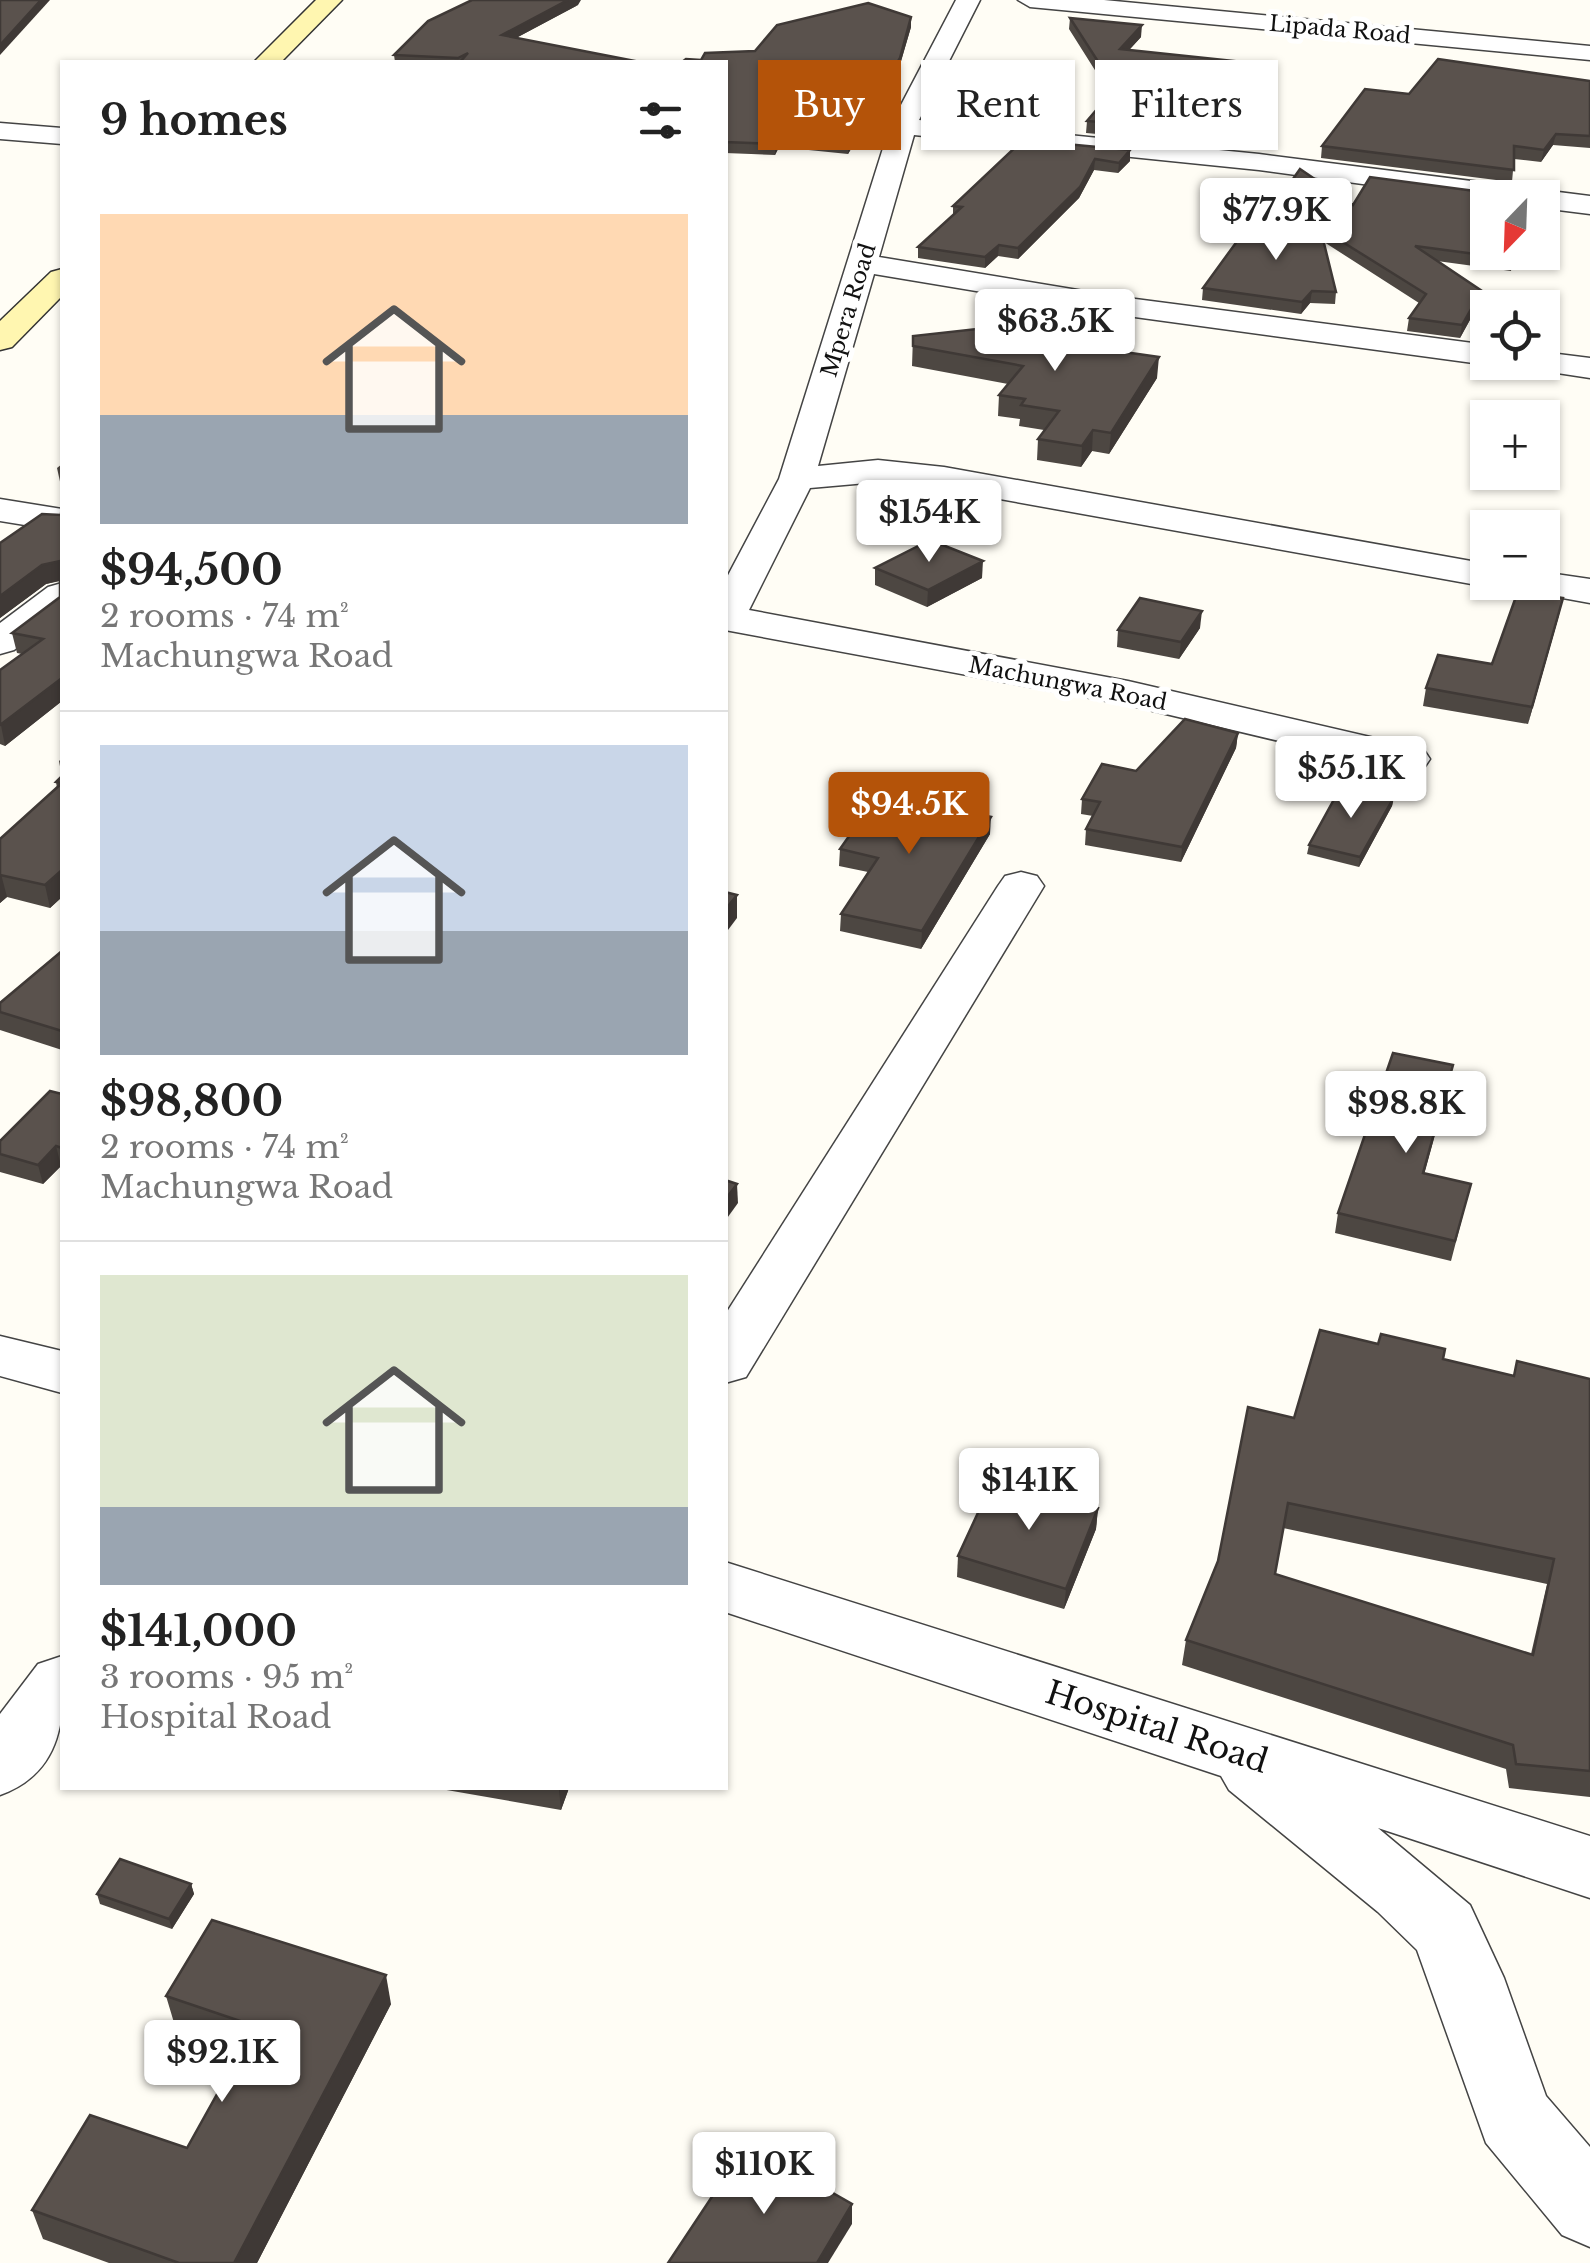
<!DOCTYPE html>
<html lang="en">
<head>
<meta charset="utf-8">
<style>
	body { margin:0; font-family:"Libre Baskerville",serif; background:#f2f2f2; color:#222; height:100vh; display:flex; flex-direction:column; font-size:38px; white-space:nowrap }
	* { box-sizing:border-box; margin:0 }
	p { font-size:32px; color:#767676 }
	.icon { flex:none; width:55px; height:55px; fill:none; stroke:currentColor; stroke-width:2; stroke-linecap:round; stroke-linejoin:round }
	.map { position:relative; flex:1; overflow:hidden }
	.drawer { position:absolute; left:60px; top:60px; width:668px; height:1730px; display:flex; flex-direction:column; background:#fff; border-radius:0px; box-shadow:0 2px 8px #0004 }
	.drawer>* { flex:none }
	.top-card { position:absolute; left:758px; top:60px; width:682px; height:90px; display:flex; gap:20px }
	.needle { width:65px; rotate:203deg }
	.tools { position:absolute; left:1470px; top:180px; display:grid; gap:20px }
	.tools a { display:grid; place-items:center; width:90px; height:90px; border-radius:0px; background:#fff; box-shadow:0 2px 8px #0004; font-size:50px }
	.price { position:absolute; translate:-50% -85px; padding:0 22px; border-radius:10px; background:#fff; color:#222; font-size:32px; line-height:65px; filter:drop-shadow(0 2px 5px #0008) }
	.price::after { content:''; position:absolute; left:50%; top:60px; width:30px; height:22px; margin-left:-15px; background:inherit; clip-path:polygon(0 0,100% 0,50% 100%) }
	.price.current { background:#b45309; color:#fff }
	ul { padding:0; list-style:none }
	li { display:grid; align-content:center; gap:20px; height:530px; padding:0 40px }
	li+li { border-top:2px solid #e0e0e0 }
	li span { display:grid; place-items:center; height:310px; border-radius:0px; color:#555 }
	li>.icon { margin-inline-start:auto }
	span .icon { width:180px; height:180px; fill:#fffc; stroke-width:1 }
	li b { font-size:42px }
	h2 { display:flex; justify-content:space-between; align-items:center; height:120px; padding:0 40px; font-size:42px }
	.tag { padding:0 35px; border-radius:0px; background:#fff; box-shadow:0 2px 8px #0004; font-size:35px; line-height:90px }
	.tag.current { background:#b45309; color:#fff }
	.map>svg:first-child { display:block }
</style>
</head>
<body>
<div class="map">
<svg width="1590" height="2263" viewBox="0 0 1590 2263">
	<rect width="100%" height="100%" fill="#fffdf5"/>
	<g fill="none" stroke-linecap="round" stroke-linejoin="round">
		<g stroke="#444" stroke-width="3">
			<g id="street">
				<polygon points="956,0 980,0 919,120 1259,154 1590,196 1590,214 1542,208 1542,198 1488,201 1259,170 914,135 879,257 1120,297 1488,345 1488,362 1497,362 1488,365 1120,315 874,274 818,466 878,460 944,467 1488,564 1488,582 1503,582 1488,587 944,489 878,482 810,488 749,610 1128,681 1409,746 1424,750 1430,759 1424,768 1409,772 1128,705 725,630 725,581 779,479 890,126"/>
				<polygon points="1018,0 1104,0 1590,46 1590,60 1030,7"/>
				<polygon points="0,123 62,128 62,144 0,139"/>
				<polygon points="1542,352 1590,358 1590,378 1531,369 1526,362 1542,362"/>
				<polygon points="0,499 62,509 62,531 0,521"/>
				<polygon points="1542,572 1590,579 1590,603 1519,590 1514,582 1542,582"/>
				<polygon points="62,583 62,613 14,650 0,654 0,623 48,587"/>
				<polygon points="1021,872 1037,876 1044,886 746,1377 725,1383 725,1315 998,886 1005,876"/>
				<polygon points="0,1336 62,1351 62,1393 0,1376"/>
				<polygon points="725,1562 1590,1836 1590,1898 1378,1828 1470,1905 1504,1978 1546,2096 1590,2147 1590,2247 1562,2235 1486,2143 1417,1950 1378,1912 1229,1790 1221,1776 725,1612"/>
				<path d="M62,1656C66,1714 64,1772 0,1795V1714L38,1664Z"/>
			</g>
		</g>
		<g stroke="#333" stroke-width="3">
			<g id="secondary">
				<polygon points="316,0 342,0 281,62 254,62"/>
				<polygon points="62,269 62,296 12,347 0,350 0,321 51,272"/>
			</g>
		</g>
		<use href="#street" fill="#fff" fill-rule="evenodd"/>
		<use href="#secondary" fill="#fff6b0" fill-rule="evenodd"/>
	</g>
	<g fill="#4d4742" fill-rule="evenodd">
		<polygon points="578,5 516,38 640,62 395,62 394,55"/>
		<polygon points="911,17 911,27 899,68 848,154 779,147 775,155 725,153 725,62 701,60 755,51"/>
		<polygon points="1070,18 1141,37 1129,50 1243,62 1241,74 1210,109 1199,108 1178,141 1086,133 1087,121 1110,94 1069,29"/>
		<polygon points="1590,81 1590,148 1553,145 1541,162 1514,159 1512,182 1321,158 1322,146 1409,94"/>
		<polygon points="1023,140 1130,161 1118,173 1094,170 1079,198 1018,259 998,256 985,268 918,258 918,247 953,216 953,206"/>
		<polygon points="1281,196 1353,205 1513,259 1511,271 1437,261 1488,295 1486,308 1477,307 1460,338 1407,331 1409,318 1419,303 1324,242 1336,292 1335,304 1310,303 1301,314 1202,300 1203,288 1300,224 1280,208"/>
		<polygon points="1079,324 1076,345 1157,378 1109,454 1092,451 1081,467 1037,460 1038,439 1044,430 1019,426 1020,419 998,416 999,395 1008,384 912,366 913,336"/>
		<polygon points="62,464 62,487 61,486 57,468"/>
		<polygon points="62,500 62,701 5,746 0,744 0,670 22,654 17,653 12,633 60,597 60,581 46,584 0,618 0,543 61,515"/>
		<polygon points="875,568 982,578 927,607 875,585"/>
		<polygon points="1559,615 1528,724 1423,706 1426,688 1492,664"/>
		<polygon points="1200,628 1179,659 1117,647 1118,630"/>
		<polygon points="1238,733 1236,748 1181,862 1085,845 1086,829 1093,816 1081,814 1082,799 1136,771"/>
		<polygon points="62,758 62,897 50,908 7,897 0,903 0,839 57,788 56,782 62,777 59,761"/>
		<polygon points="1394,797 1392,806 1359,867 1307,854 1309,845"/>
		<polygon points="924,804 990,834 921,949 840,931 841,914 868,872 839,866 840,849"/>
		<polygon points="62,951 62,1050 0,1030 0,1003"/>
		<polygon points="1453,1065 1424,1173 1471,1184 1451,1261 1335,1233 1338,1213"/>
		<polygon points="62,1094 62,1167 61,1166 43,1184 0,1172 0,1141"/>
		<path d="M1443,1359L1513,1376L1590,1379V1797L1509,1788L1506,1769L1182,1665L1186,1640L1294,1418ZM1283,1528L1547,1584L1531,1654L1275,1574Z"/>
		<polygon points="1098,1508 1096,1529 1064,1609 957,1577 958,1556"/>
		<polygon points="435,1788 569,1788 561,1810"/>
		<polygon points="191,1884 194,1894 172,1929 100,1904 97,1894"/>
		<polygon points="166,1996 391,2004 257,2263 109,2263 43,2239 32,2210 187,2148 242,2049 175,2026"/>
	</g>
	<g fill="#3f3936">
		<polygon points="41,0 50,0 0,55 0,45"/>
		<polygon points="568,0 581,0 578,5 503,45 502,35"/>
		<polygon points="911,17 911,27 899,68 848,154 848,143"/>
		<polygon points="1142,25 1141,37 1120,60 1120,49"/>
		<polygon points="1243,62 1241,74 1210,109 1211,97"/>
		<polygon points="1200,96 1199,108 1178,141 1179,128"/>
		<polygon points="1556,134 1553,145 1541,162 1544,150"/>
		<polygon points="779,136 779,147 775,155 775,144"/>
		<polygon points="1130,150 1130,161 1118,173 1119,163"/>
		<polygon points="1095,159 1094,170 1079,198 1018,259 1018,248"/>
		<polygon points="999,245 998,256 985,268 985,257"/>
		<polygon points="1312,291 1310,303 1301,314 1302,302"/>
		<polygon points="1479,295 1477,307 1460,338 1462,325"/>
		<polygon points="1079,324 1077,344 1060,363 1061,343"/>
		<polygon points="1159,357 1157,378 1109,454 1111,433"/>
		<polygon points="1093,430 1092,451 1081,467 1082,446"/>
		<polygon points="60,561 62,580 46,584 0,618 0,596 42,565"/>
		<polygon points="983,561 982,578 927,607 928,590"/>
		<polygon points="1563,598 1559,615 1528,724 1532,707"/>
		<polygon points="1202,611 1200,628 1179,659 1181,642"/>
		<polygon points="62,678 62,701 5,746 1,725"/>
		<polygon points="1238,733 1236,748 1181,862 1182,847"/>
		<polygon points="1394,797 1392,806 1359,867 1360,857"/>
		<polygon points="991,817 990,834 921,949 922,931"/>
		<polygon points="62,870 62,897 50,908 45,885"/>
		<polygon points="1,874 7,897 0,903 0,875"/>
		<polygon points="737,895 737,918 725,934 725,910"/>
		<polygon points="1453,1065 1449,1084 1419,1193 1423,1173"/>
		<polygon points="56,1146 61,1166 43,1184 38,1165"/>
		<polygon points="737,1184 738,1203 725,1221 725,1200"/>
		<polygon points="1098,1508 1096,1529 1064,1609 1066,1589"/>
		<polygon points="560,1788 569,1788 561,1810 559,1789"/>
		<polygon points="191,1884 194,1894 172,1929 169,1919"/>
		<polygon points="386,1975 391,2004 257,2263 234,2263"/>
		<polygon points="852,2204 852,2224 828,2263 817,2263"/>
	</g>
	<g fill="#5a524d" stroke="#3f3936" stroke-width="2.5" fill-rule="evenodd">
		<polygon points="0,0 41,0 0,45"/>
		<polygon points="472,0 568,0 502,35 640,62 460,62 468,53 458,58 394,55 428,21"/>
		<polygon points="868,3 911,17 900,58 848,143 779,136 775,144 725,142 725,62 682,62 686,59 701,60 705,53 755,51 777,25"/>
		<polygon points="1070,18 1142,25 1120,49 1243,62 1211,97 1200,96 1179,128 1087,121 1115,88"/>
		<polygon points="1438,59 1590,81 1590,136 1556,134 1544,150 1514,146 1514,170 1322,146 1365,89 1409,94"/>
		<polygon points="1023,140 1130,150 1119,163 1095,159 1080,187 1018,248 999,245 985,257 918,247 962,207 953,206"/>
		<polygon points="1300,169 1353,205 1370,177 1490,193 1514,192 1514,198 1488,198 1488,252 1514,252 1513,259 1415,246 1488,295 1479,295 1462,325 1409,318 1426,294 1333,236 1281,196"/>
		<polygon points="1254,218 1320,227 1336,292 1312,291 1302,302 1203,288"/>
		<polygon points="1028,317 1079,324 1061,343 1159,357 1111,433 1093,430 1082,446 1038,439 1059,411 1021,405 1025,399 999,395 1023,366 913,346 913,336 1022,324"/>
		<polygon points="62,500 62,678 0,725 0,670 43,639 12,633 60,597 60,561 42,565 0,596 0,543 42,514 61,515"/>
		<polygon points="930,540 983,561 928,590 875,568"/>
		<polygon points="1518,591 1563,598 1532,707 1426,688 1438,655 1492,664"/>
		<polygon points="1140,598 1202,611 1181,642 1118,630"/>
		<polygon points="1185,719 1238,733 1182,847 1086,829 1100,802 1082,799 1102,764 1136,771"/>
		<polygon points="62,776 62,870 45,885 0,875 0,839 62,783 56,782"/>
		<polygon points="1342,785 1394,797 1360,857 1309,845"/>
		<polygon points="883,788 925,797 921,803 991,817 922,931 841,914 878,858 840,849"/>
		<polygon points="725,892 737,895 725,910"/>
		<polygon points="62,951 62,1031 0,1012 0,1003"/>
		<polygon points="1393,1053 1453,1065 1423,1173 1471,1184 1455,1241 1338,1213"/>
		<polygon points="50,1091 62,1094 62,1148 56,1146 38,1165 0,1154 0,1141"/>
		<polygon points="725,1180 737,1184 725,1200"/>
		<path d="M1320,1330L1378,1344L1381,1334L1445,1349L1443,1359L1514,1376L1517,1361L1590,1379V1771L1516,1764L1513,1745L1186,1640L1218,1561L1248,1407L1294,1418ZM1288,1503L1554,1559L1533,1655L1275,1574Z"/>
		<polygon points="994,1478 1098,1508 1066,1589 958,1556"/>
		<polygon points="120,1859 191,1884 169,1919 97,1894"/>
		<polygon points="212,1920 386,1975 234,2263 179,2263 32,2210 90,2115 187,2148 255,2026 166,1996"/>
		<polygon points="747,2144 852,2204 817,2263 668,2263"/>
	</g>
	<g text-anchor="middle" stroke-width="10" stroke-linejoin="round" paint-order="stroke">
		<g font-size="22" fill="#111" stroke="#fff">
			<text transform="translate(1340 29) rotate(5)" y="8">Lipada Road</text>
			<text transform="translate(848 310) rotate(-73)" y="8">Mpera Road</text>
			<text transform="translate(1068 683) rotate(11)" y="8">Machungwa Road</text>
		</g>
		<g font-size="32" fill="#111" stroke="#fff">
			<text transform="translate(1157 1727) rotate(18)" y="11">Hospital Road</text>
		</g>
	</g>
</svg>
<div class="tools">
<a><svg class="needle" viewBox="-14 -14 28 28"><path d="M0-13l5 13h-10z" fill="#e53935"/><path d="M0 13l5-13h-10z" fill="#767676"/></svg></a>
<a><svg class="icon" aria-label="locate" viewBox="0 0 24 24"><circle cx="12" cy="12" r="6"/><path d="M12 2v4M12 18v4M2 12h4M18 12h4"/></svg></a>
<a>+</a>
<a>−</a>
</div>
<b class="price" style="left:1276px;top:263px">$77.9K</b>
<b class="price" style="left:1055px;top:374px">$63.5K</b>
<b class="price" style="left:929px;top:565px">$154K</b>
<b class="price" style="left:1351px;top:821px">$55.1K</b>
<b class="price current" style="left:909px;top:857px">$94.5K</b>
<b class="price" style="left:1406px;top:1156px">$98.8K</b>
<b class="price" style="left:1029px;top:1533px">$141K</b>
<b class="price" style="left:222px;top:2105px">$92.1K</b>
<b class="price" style="left:764px;top:2217px">$110K</b>
<div class="top-card">
<a class="tag current">Buy</a>
<a class="tag">Rent</a>
<a class="tag">Filters</a>
</div>
<section class="drawer">
<h2>9 homes<svg class="icon" aria-label="filters" viewBox="0 0 24 24"><path d="M4 7h16M4 17h16"/><circle cx="9" cy="7" r="2"/><circle cx="15" cy="17" r="2"/></svg></h2>
<ul>
<li><span style="background:linear-gradient(#ffd9b3 65%,#9aa5b1 0)"><svg class="icon" aria-label="home" viewBox="0 0 24 24"><path d="M3 11l9-7 9 7M6 9v11h12V9"/></svg></span><div><b>$94,500</b><p>2 rooms · 74 m²</p><p>Machungwa Road</p></div></li>
<li><span style="background:linear-gradient(#c9d6e8 60%,#9aa5b1 0)"><svg class="icon" aria-label="home" viewBox="0 0 24 24"><path d="M3 11l9-7 9 7M6 9v11h12V9"/></svg></span><div><b>$98,800</b><p>2 rooms · 74 m²</p><p>Machungwa Road</p></div></li>
<li><span style="background:linear-gradient(#dfe7d0 75%,#9aa5b1 0)"><svg class="icon" aria-label="home" viewBox="0 0 24 24"><path d="M3 11l9-7 9 7M6 9v11h12V9"/></svg></span><div><b>$141,000</b><p>3 rooms · 95 m²</p><p>Hospital Road</p></div></li>
</ul>
</section>
</div>
</body>
</html>
